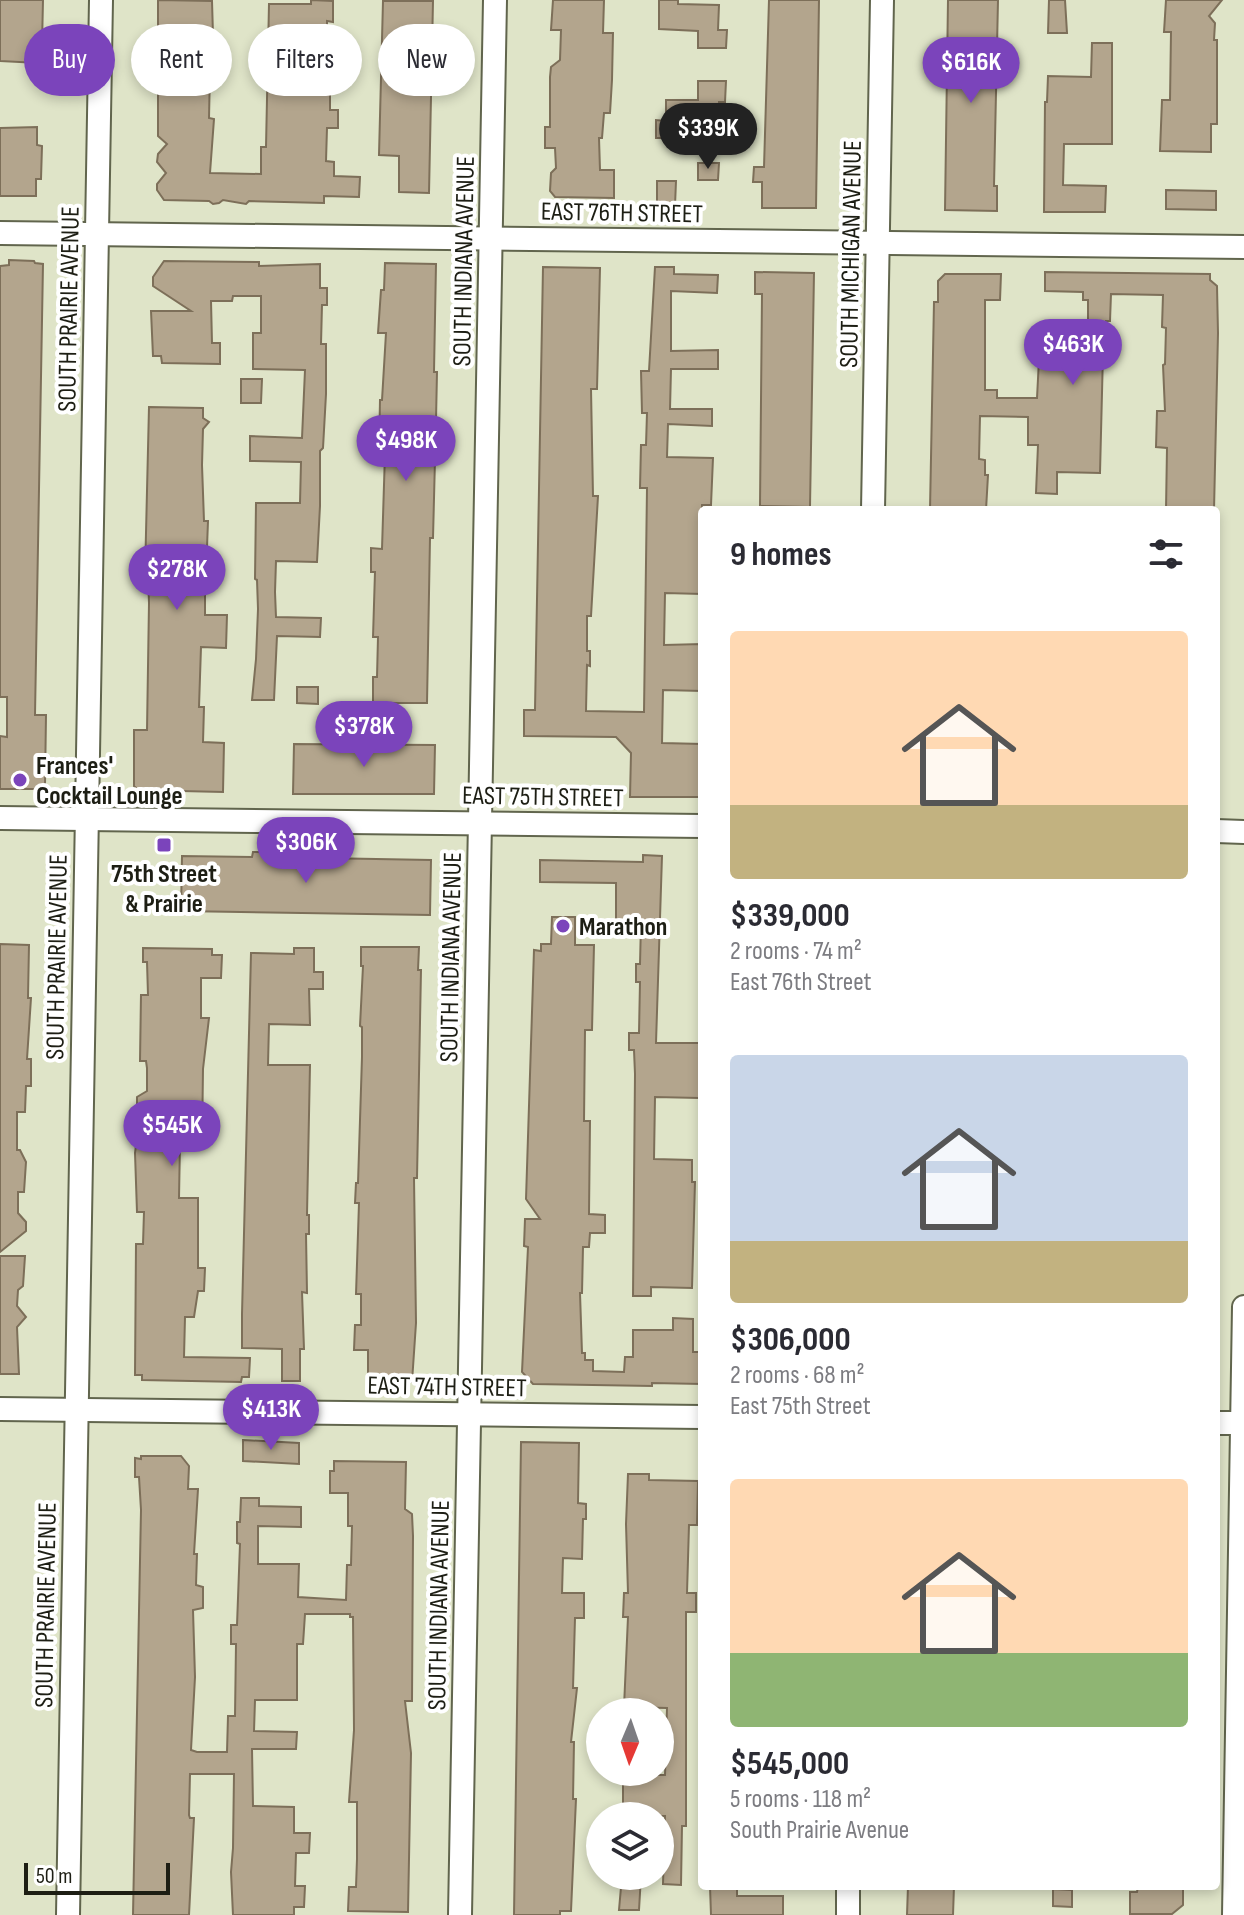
<!DOCTYPE html>
<html lang="en">
<head>
<meta charset="utf-8">
<style>
	body { margin:0; font-family:"Sofia Sans Condensed",sans-serif; background:#f2f2f3; color:#2b2b33; height:100vh; display:flex; flex-direction:column; font-size:30px; white-space:nowrap }
	* { box-sizing:border-box; margin:0 }
	p { font-size:26px; color:#7c7c81 }
	.icon { flex:none; width:44px; height:44px; fill:none; stroke:currentColor; stroke-width:2; stroke-linecap:round; stroke-linejoin:round }
	.map { position:relative; flex:1; overflow:hidden }
	.details { position:absolute; left:698px; top:506px; width:522px; height:1384px; display:flex; flex-direction:column; background:#fff; border-radius:8px; box-shadow:0 4px 12px #0003 }
	.details>* { flex:none }
	.top-card { position:absolute; left:24px; top:24px; width:554px; height:72px; display:flex; gap:16px }
	.needle { width:52px; rotate:182deg }
	.fabs { position:absolute; left:586px; top:1698px; display:grid; gap:16px }
	.fabs a { display:grid; place-items:center; width:88px; height:88px; border-radius:50%; background:#fff; box-shadow:0 4px 12px #0003; font-size:40px }
	.scale { position:absolute; left:24px; bottom:20px; width:146px; box-sizing:border-box; padding-left:8px; border:4px solid #1d1e14; border-top:0; font-size:22px; line-height:28px; white-space:nowrap; color:#1d1e14; -webkit-text-stroke:6px #fff; paint-order:stroke }
	.price { position:absolute; translate:-50% -68px; padding:0 18px; border-radius:28px; background:#7b44bb; color:#fff; font-size:26px; line-height:52px; filter:drop-shadow(0 2px 4px #0008) }
	.price::after { content:''; position:absolute; left:50%; top:48px; width:24px; height:18px; margin-left:-12px; background:inherit; clip-path:polygon(0 0,100% 0,50% 100%) }
	.price.selected { background:#222; color:#fff }
	ul { padding:0; list-style:none }
	li { display:grid; align-content:center; gap:16px; height:424px; padding:0 32px }
	li span { display:grid; place-items:center; height:248px; border-radius:8px; color:#555 }
	li>.icon { margin-inline-start:auto }
	span .icon { width:144px; height:144px; fill:#fffc; stroke-width:1 }
	li b { font-size:34px }
	h2 { display:flex; justify-content:space-between; align-items:center; height:96px; padding:0 32px; font-size:34px }
	.chip { padding:0 28px; border-radius:36px; background:#fff; box-shadow:0 4px 12px #0003; font-size:28px; line-height:72px }
	.chip.selected { background:#7b44bb; color:#fff }
	.map>svg:first-child { display:block }
</style>
</head>
<body>
<div class="map">
<svg width="1244" height="1915" viewBox="0 0 1244 1915">
	<rect width="100%" height="100%" fill="#dfe4c8"/>
	<g fill="#b3a58d" stroke="#7d6f59" stroke-width="2">
		<polygon points="0,0 43,0 42,45 39,45 38,63 0,61"/>
		<polygon points="158,0 212,1 214,69 210,71 209,118 214,119 210,173 261,174 261,147 266,147 269,4 311,4 311,0 333,1 333,22 327,21 327,55 330,55 330,110 338,110 338,128 327,128 326,161 334,162 334,176 360,177 359,197 324,196 324,203 249,201 246,204 223,200 219,203 213,204 209,201 164,200 157,190 157,184 166,173 157,162 158,154 167,144 158,136"/>
		<polygon points="553,0 604,0 603,33 613,33 612,80 610,113 604,113 602,138 599,138 600,170 614,170 614,198 555,197 550,191 551,173 556,168 555,148 545,148 545,127 550,127 550,77 551,67 560,60 561,30 551,30"/>
		<polygon points="659,0 678,0 678,4 719,5 718,30 727,30 726,48 698,48 698,31 659,29"/>
		<polygon points="769,0 819,0 816,208 762,208 762,182 753,182 754,167 764,167"/>
		<polygon points="948,0 998,0 994,186 997,186 997,211 945,210"/>
		<polygon points="1049,0 1065,0 1067,33 1048,33"/>
		<polygon points="1166,0 1222,0 1209,16 1215,23 1214,40 1217,40 1217,124 1211,124 1211,152 1160,151 1162,100 1170,100 1171,32 1164,32"/>
		<polygon points="383,1 433,1 429,193 399,192 399,156 379,155"/>
		<polygon points="1092,43 1112,43 1112,144 1064,144 1063,185 1106,186 1105,212 1044,212 1045,102 1047,102 1048,76 1091,77"/>
		<polygon points="698,81 726,81 725,102 719,102 718,129 675,128 675,138 656,138 656,120 666,121 666,100 698,100"/>
		<polygon points="37,127 37,145 42,146 41,179 36,179 36,196 0,196 0,128"/>
		<polygon points="698,163 719,163 718,180 698,180"/>
		<polygon points="657,181 676,181 675,206 657,206"/>
		<polygon points="1166,190 1216,191 1216,210 1166,209"/>
		<polygon points="9,260 34,261 35,263 43,264 35,715 46,715 45,785 39,789 0,789 0,736 7,737 7,697 0,697 0,266 9,265"/>
		<polygon points="164,261 259,262 259,266 320,264 320,288 327,288 327,305 322,305 321,344 326,344 326,394 323,448 320,451 320,506 317,562 276,561 275,592 276,617 321,618 320,637 277,636 274,700 252,700 256,659 258,609 257,580 255,579 256,503 300,503 301,462 250,461 250,436 302,438 305,370 253,369 253,333 261,333 261,296 233,296 232,301 211,301 212,343 220,343 220,364 162,363 161,356 153,356 151,311 191,311 153,286 153,277"/>
		<polygon points="385,263 436,264 434,372 437,372 436,420 433,538 430,538 427,703 373,703 373,677 377,677 378,637 373,637 375,572 371,572 371,548 382,549 385,453 379,453 380,400 382,400 386,333 378,333 381,290 384,290"/>
		<polygon points="543,267 600,268 597,389 591,389 593,496 598,496 591,616 587,616 587,651 590,651 590,666 587,665 586,711 644,712 647,488 640,488 641,445 646,445 647,413 642,413 641,371 649,371 655,267 674,267 674,274 718,275 717,293 671,291 671,351 718,350 718,369 671,369 670,409 712,409 712,426 668,424 667,457 713,458 711,505 702,505 702,594 665,593 664,645 702,644 702,691 663,690 662,743 702,744 702,797 630,797 631,753 616,737 524,736 524,710 535,710"/>
		<polygon points="755,272 814,273 810,507 760,506 762,294 755,294"/>
		<polygon points="1045,272 1210,274 1210,280 1217,286 1218,333 1214,510 1166,510 1167,448 1156,447 1157,411 1165,411 1163,365 1165,364 1166,328 1162,327 1163,295 1111,294 1110,321 1106,321 1106,353 1103,353 1100,473 1057,472 1057,494 1036,493 1038,445 1028,445 1028,417 980,416 979,459 985,460 985,475 988,475 986,510 930,510 934,302 938,302 938,281 945,274 1001,274 1000,300 985,300 985,390 997,390 997,398 1037,398 1040,340 1088,339 1088,300 1083,300 1083,292 1045,291"/>
		<polygon points="241,379 262,379 261,403 241,403"/>
		<polygon points="149,407 203,408 203,418 209,422 203,429 202,465 204,521 208,521 207,547 205,547 205,615 227,615 226,648 201,647 199,707 204,707 203,742 224,743 223,792 138,790 134,786 134,730 147,730 149,603 148,576 145,575"/>
		<polygon points="297,687 318,687 318,704 297,703"/>
		<polygon points="294,744 435,745 434,794 293,794"/>
		<polygon points="253,852 321,853 321,858 431,860 430,915 181,911 182,856 252,857"/>
		<polygon points="643,855 662,856 656,1043 700,1043 699,1098 655,1097 654,1159 692,1160 692,1182 695,1182 692,1288 651,1287 651,1296 633,1296 635,1074 634,1050 629,1050 629,1033 639,1033 640,982 636,982 636,964 640,964 641,923 616,922 616,883 540,882 540,860 643,862"/>
		<polygon points="552,917 575,917 575,945 594,945 592,1030 585,1030 584,1121 590,1121 589,1214 605,1215 605,1233 590,1233 589,1247 583,1247 582,1293 580,1293 582,1353 585,1353 585,1360 593,1360 593,1371 624,1372 625,1357 633,1357 633,1330 673,1330 673,1318 693,1319 693,1352 700,1352 702,1358 702,1384 652,1383 652,1386 533,1384 522,1372 528,1247 524,1246 525,1219 540,1219 526,1199 534,950 541,951 541,944 551,944"/>
		<polygon points="0,944 29,945 28,998 31,998 27,1059 31,1059 31,1086 26,1086 25,1112 17,1112 17,1150 20,1150 26,1162 24,1192 18,1192 18,1213 26,1222 26,1231 0,1252"/>
		<polygon points="361,947 419,947 418,970 421,970 417,1178 414,1178 416,1323 412,1382 407,1382 407,1384 368,1382 368,1350 354,1350 355,1325 361,1325 361,1294 356,1294 359,1203 355,1203 356,1183 358,1183 362,1057 362,1027 360,1026 363,966 361,966"/>
		<polygon points="143,948 212,949 212,955 222,955 221,978 201,978 201,1018 209,1018 203,1069 202,1143 180,1143 179,1198 198,1198 198,1268 205,1268 204,1291 198,1291 194,1317 185,1317 184,1357 250,1358 249,1377 242,1377 241,1382 142,1380 142,1375 135,1375 136,1244 143,1244 144,1212 137,1212 135,1153 138,1130 150,1121 137,1105 137,1097 147,1091 147,1068 146,1061 140,1061 141,995 148,995 147,962 143,962"/>
		<polygon points="294,948 314,948 314,972 323,972 323,989 309,989 310,1025 269,1024 268,1065 310,1065 307,1215 309,1215 309,1234 306,1234 307,1293 302,1292 304,1349 300,1349 300,1381 282,1381 282,1349 242,1348 242,1314 251,953 294,954"/>
		<polygon points="0,1256 25,1256 23,1286 18,1290 17,1306 26,1317 17,1327 19,1374 0,1374"/>
		<polygon points="243,1440 299,1443 299,1464 243,1461"/>
		<polygon points="521,1442 579,1443 578,1503 586,1504 586,1519 583,1519 582,1559 563,1558 562,1593 584,1593 584,1618 575,1618 573,1688 577,1688 571,1742 574,1742 573,1799 576,1799 571,1911 560,1911 560,1915 514,1915"/>
		<polygon points="141,1456 181,1456 189,1466 188,1489 198,1489 194,1554 197,1554 196,1585 203,1587 203,1608 193,1610 195,1677 191,1750 197,1752 227,1752 228,1716 235,1716 236,1644 231,1644 231,1625 237,1625 240,1544 237,1543 237,1522 240,1522 241,1498 259,1498 259,1506 301,1507 301,1527 258,1526 258,1564 299,1564 298,1597 346,1600 347,1565 351,1565 352,1526 348,1526 348,1493 330,1493 330,1471 334,1471 334,1461 406,1462 405,1509 412,1514 413,1536 412,1701 405,1701 411,1753 408,1912 348,1911 349,1887 356,1887 357,1859 357,1802 349,1802 354,1730 353,1617 350,1617 350,1614 305,1614 303,1644 297,1644 297,1700 255,1700 254,1731 297,1732 296,1749 252,1749 253,1806 294,1807 294,1833 310,1833 309,1853 296,1853 295,1886 305,1886 304,1907 294,1907 294,1915 233,1915 231,1872 233,1848 234,1774 190,1774 189,1815 190,1818 194,1818 189,1915 133,1915 141,1510 139,1477 135,1477 135,1458 141,1459"/>
		<polygon points="628,1474 649,1474 649,1480 698,1481 697,1525 689,1525 687,1593 696,1593 696,1612 686,1612 686,1826 682,1826 681,1885 663,1884 665,1816 623,1816 623,1775 665,1775 667,1708 624,1707 628,1617 623,1617 624,1593 628,1593 626,1524"/>
		<polygon points="622,1876 641,1876 639,1910 619,1910"/>
		<polygon points="710,1886 737,1887 737,1896 783,1896 783,1915 711,1915"/>
		<polygon points="908,1886 954,1886 953,1915 907,1915"/>
		<polygon points="1138,1886 1183,1886 1183,1905 1172,1914 1130,1914 1130,1892 1137,1892"/>
		<polygon points="1053,1889 1072,1890 1072,1907 1053,1906"/>
	</g>
	<g fill="none" stroke-linecap="round" stroke-linejoin="round">
		<g stroke="#61654d" stroke-width="26">
			<g id="minor">
				<polyline points="0,233 1244,247"/>
				<polyline points="873,510 882,0"/>
				<polyline points="0,818 702,826"/>
				<polyline points="1216,831 1244,832"/>
				<polyline points="0,1409 702,1417"/>
				<polyline points="1216,1423 1244,1423"/>
				<polyline points="68,1915 101,0"/>
				<polyline points="460,1915 495,0"/>
				<polyline points="848,1915 848,1886"/>
				<polyline points="1234,1915 1244,1307"/>
			</g>
		</g>
		<use href="#minor" stroke="#fff" stroke-width="22"/>
	</g>
	<g fill="#7b44bb" stroke="#fff" stroke-width="3">
		<circle cx="20" cy="780" r="8"/>
		<rect x="156" y="837" width="16" height="16" rx="4"/>
		<circle cx="563" cy="926" r="8"/>
	</g>
	<g text-anchor="middle" stroke-width="8" stroke-linejoin="round" paint-order="stroke">
		<g font-size="26" fill="#1d1e14" stroke="#fff">
			<text transform="translate(622 212) rotate(1)" y="9">EAST 76TH STREET</text>
			<text transform="translate(850 254) rotate(-89)" y="9">SOUTH MICHIGAN AVENUE</text>
			<text transform="translate(463 261) rotate(-89)" y="9">SOUTH INDIANA AVENUE</text>
			<text transform="translate(68 309) rotate(-89)" y="9">SOUTH PRAIRIE AVENUE</text>
			<text transform="translate(543 796) rotate(1)" y="9">EAST 75TH STREET</text>
			<text transform="translate(56 957) rotate(-89)" y="9">SOUTH PRAIRIE AVENUE</text>
			<text transform="translate(450 957) rotate(-89)" y="9">SOUTH INDIANA AVENUE</text>
			<text transform="translate(447 1386) rotate(1)" y="9">EAST 74TH STREET</text>
			<text transform="translate(45 1605) rotate(-89)" y="9">SOUTH PRAIRIE AVENUE</text>
			<text transform="translate(438 1605) rotate(-89)" y="9">SOUTH INDIANA AVENUE</text>
		</g>
		<g font-size="26" font-weight="bold" fill="#1d1e14" stroke="#fff" text-anchor="start">
			<text x="36" y="774">Frances'<tspan x="36" dy="30">Cocktail Lounge</tspan></text>
			<text x="164" y="882" text-anchor="middle">75th Street<tspan x="164" dy="30">&amp; Prairie</tspan></text>
			<text x="579" y="935">Marathon</text>
		</g>
	</g>
</svg>
<div class="fabs">
<a><svg class="needle" viewBox="-14 -14 28 28"><path d="M0-13l5 13h-10z" fill="#e53935"/><path d="M0 13l5-13h-10z" fill="#7c7c81"/></svg></a>
<a><svg class="icon" aria-label="layers" viewBox="0 0 24 24"><path d="M12 4l9 5-9 5-9-5zM3 14l9 5 9-5"/></svg></a>
</div>
<div class="scale">50 m</div>
<b class="price" style="left:971px;top:105px">$616K</b>
<b class="price selected" style="left:708px;top:171px">$339K</b>
<b class="price" style="left:1073px;top:387px">$463K</b>
<b class="price" style="left:406px;top:483px">$498K</b>
<b class="price" style="left:177px;top:612px">$278K</b>
<b class="price" style="left:364px;top:769px">$378K</b>
<b class="price" style="left:306px;top:885px">$306K</b>
<b class="price" style="left:172px;top:1168px">$545K</b>
<b class="price" style="left:271px;top:1452px">$413K</b>
<div class="top-card">
<a class="chip selected">Buy</a>
<a class="chip">Rent</a>
<a class="chip">Filters</a>
<a class="chip">New</a>
</div>
<section class="details">
<h2>9 homes<svg class="icon" aria-label="filters" viewBox="0 0 24 24"><path d="M4 7h16M4 17h16"/><circle cx="9" cy="7" r="2"/><circle cx="15" cy="17" r="2"/></svg></h2>
<ul>
<li><span style="background:linear-gradient(#ffd9b3 70%,#c2b280 0)"><svg class="icon" aria-label="home" viewBox="0 0 24 24"><path d="M3 11l9-7 9 7M6 9v11h12V9"/></svg></span><div><b>$339,000</b><p>2 rooms · 74 m²</p><p>East 76th Street</p></div></li>
<li><span style="background:linear-gradient(#c9d6e8 75%,#c2b280 0)"><svg class="icon" aria-label="home" viewBox="0 0 24 24"><path d="M3 11l9-7 9 7M6 9v11h12V9"/></svg></span><div><b>$306,000</b><p>2 rooms · 68 m²</p><p>East 75th Street</p></div></li>
<li><span style="background:linear-gradient(#ffd9b3 70%,#8fb573 0)"><svg class="icon" aria-label="home" viewBox="0 0 24 24"><path d="M3 11l9-7 9 7M6 9v11h12V9"/></svg></span><div><b>$545,000</b><p>5 rooms · 118 m²</p><p>South Prairie Avenue</p></div></li>
</ul>
</section>
</div>
</body>
</html>
